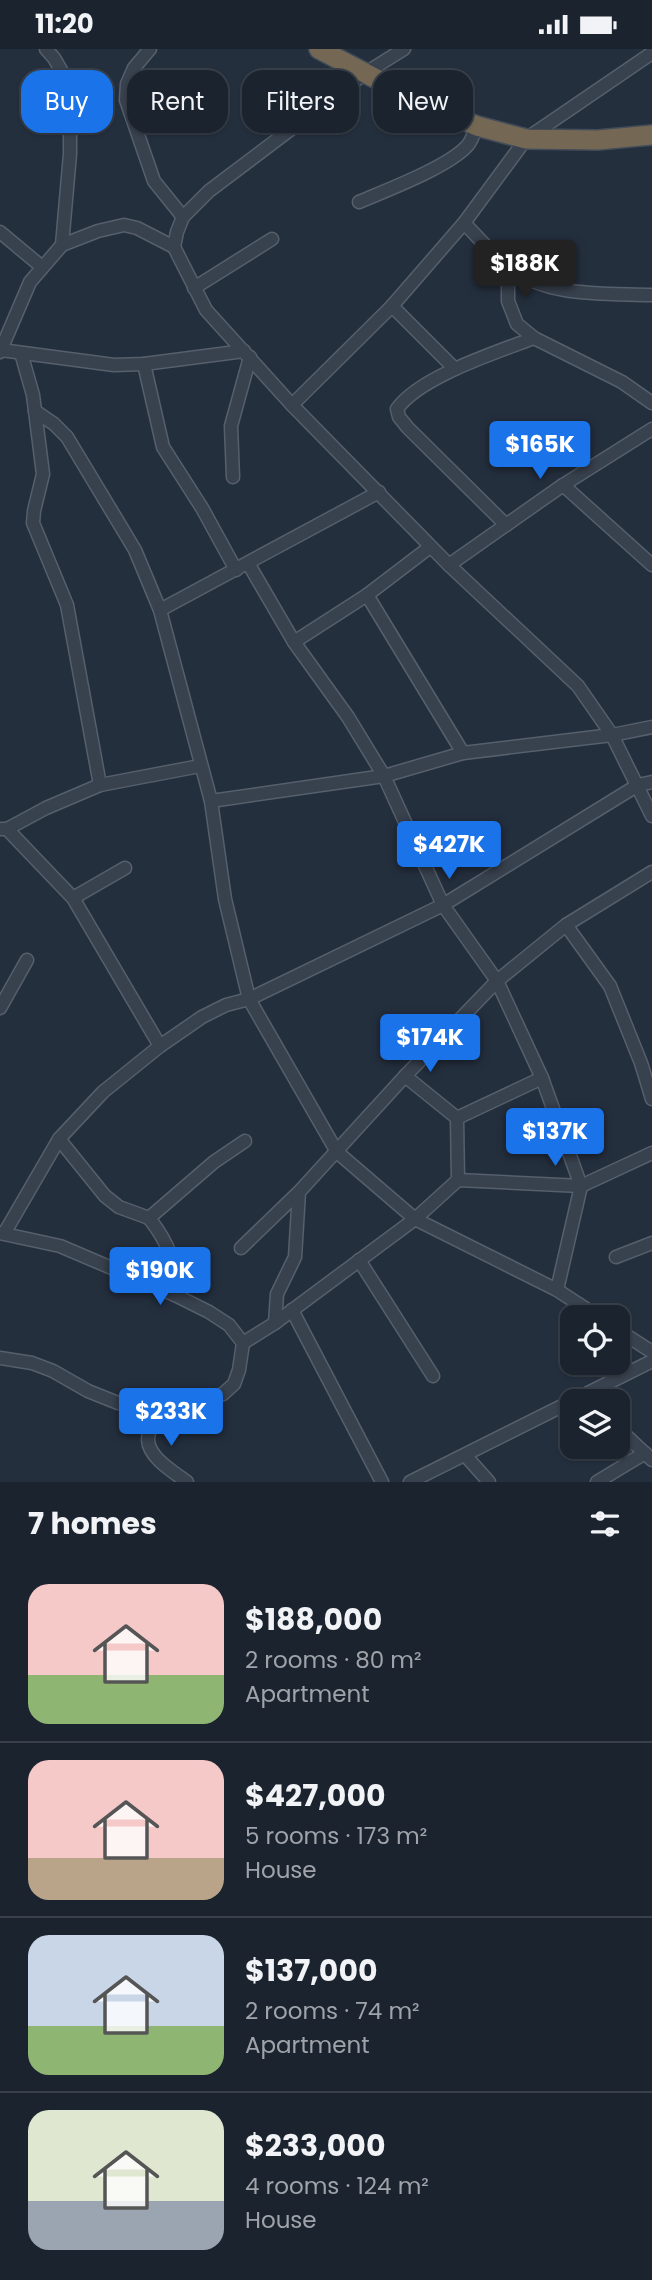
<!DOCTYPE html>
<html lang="en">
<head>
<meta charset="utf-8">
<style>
	body { margin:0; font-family:Poppins,sans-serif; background:#282f3a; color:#f1f3f6; height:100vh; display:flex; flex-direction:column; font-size:26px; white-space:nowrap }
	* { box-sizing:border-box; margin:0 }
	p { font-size:23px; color:#a0a4aa }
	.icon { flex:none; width:38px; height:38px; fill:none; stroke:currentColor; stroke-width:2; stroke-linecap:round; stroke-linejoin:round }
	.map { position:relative; height:1433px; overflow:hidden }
	.sheet { display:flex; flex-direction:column; background:#1b232e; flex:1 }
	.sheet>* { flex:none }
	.hud { position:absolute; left:21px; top:21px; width:611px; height:63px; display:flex; gap:14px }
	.fabs { position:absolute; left:560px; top:1256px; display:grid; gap:14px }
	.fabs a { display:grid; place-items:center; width:70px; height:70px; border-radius:14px; background:#1b232e; box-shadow:0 2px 5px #0004,0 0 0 2px #39404a; font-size:35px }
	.price { position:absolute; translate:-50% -60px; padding:0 16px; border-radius:7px; background:#1a73e8; color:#fff; font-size:23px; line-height:46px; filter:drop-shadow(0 2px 4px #0008) }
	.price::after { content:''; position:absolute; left:50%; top:42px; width:21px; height:16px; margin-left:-10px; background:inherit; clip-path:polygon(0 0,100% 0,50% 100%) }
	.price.selected { background:#222; color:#fff }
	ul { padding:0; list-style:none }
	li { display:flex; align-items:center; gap:21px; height:175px; padding:0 28px }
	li+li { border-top:2px solid #39404a }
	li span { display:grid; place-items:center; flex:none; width:196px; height:140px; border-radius:21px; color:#555 }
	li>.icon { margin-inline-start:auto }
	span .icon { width:84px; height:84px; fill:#fffc; stroke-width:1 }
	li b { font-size:30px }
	h2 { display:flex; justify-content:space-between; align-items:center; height:84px; padding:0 28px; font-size:30px }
	.pill { padding:0 24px; border-radius:21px; background:#1b232e; box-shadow:0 2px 5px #0004,0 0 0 2px #39404a; font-size:24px; line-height:63px }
	.pill.selected { background:#1a73e8; color:#fff }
	.status { display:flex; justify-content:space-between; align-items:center; height:49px; padding:0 35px; background:#1b232e; direction:ltr }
	.status svg { height:19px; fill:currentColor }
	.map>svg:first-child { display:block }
</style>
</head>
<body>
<div class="status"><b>11:20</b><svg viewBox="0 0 49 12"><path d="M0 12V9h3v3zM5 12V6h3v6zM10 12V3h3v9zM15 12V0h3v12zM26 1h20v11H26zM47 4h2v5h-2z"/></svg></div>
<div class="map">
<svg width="652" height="1433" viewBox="0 0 652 1433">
	<rect width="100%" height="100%" fill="#242f3e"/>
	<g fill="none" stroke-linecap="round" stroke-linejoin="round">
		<g stroke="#565f6c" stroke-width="15">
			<g id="minor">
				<polyline points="46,0 54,9 65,28 70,49 70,105 62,196"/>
				<polyline points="150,0 134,19 127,35 126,51 154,132 183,168"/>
				<polyline points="404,0 364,25 209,142 183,168 177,183 174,198 206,261 292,356 449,516 578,637 612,686 652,767"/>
				<path d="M359,153C387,141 448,118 467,97C472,92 474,83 477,77"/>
				<path d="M464,174C478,188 491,204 506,216C545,249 604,244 652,246"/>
				<polyline points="0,183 42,218"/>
				<polyline points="508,218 508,252 517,275 534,289 622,333 652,354"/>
				<polyline points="194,239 272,190"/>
				<polyline points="392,257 455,320"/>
				<polyline points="1,301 114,316 144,315 244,302"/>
				<polyline points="0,303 30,233 62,196 98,182 124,176 137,179 174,198"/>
				<polyline points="21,304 33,346 43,425 34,462 33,474 67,556 100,736"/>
				<polyline points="144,315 163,398 202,459 236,521"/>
				<polyline points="292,356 392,257 464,174 526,90 652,4"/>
				<polyline points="35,362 54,375 67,388 135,501 160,561 211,752 225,850 249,950 337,1103 415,1170 557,1241 600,1269"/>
				<polyline points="233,428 231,377 250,308"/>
				<polyline points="563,436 652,516"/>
				<path d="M506,476L408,379L399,368L397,360C419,328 497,303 534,289"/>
				<polyline points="248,514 294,593 348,668 384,727 443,856 497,932 542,1029 581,1137 557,1241"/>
				<polyline points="449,516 563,436 652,380"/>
				<polyline points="367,546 463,704"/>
				<polyline points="160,561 379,443"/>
				<polyline points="294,593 367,546 430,498"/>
				<polyline points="211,752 384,727 463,704 612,686 652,678"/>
				<polyline points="0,780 7,780 46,759 100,736 200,717"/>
				<polyline points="7,780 73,849 160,997"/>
				<polyline points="73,849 125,819"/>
				<polyline points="566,876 610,937 641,1014 652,1050"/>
				<polyline points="0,959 27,911"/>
				<polyline points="405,1027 457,1069"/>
				<polyline points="457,1069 542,1029"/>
				<polyline points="457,1069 458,1131"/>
				<polyline points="59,1090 105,1147 119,1158 149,1169 214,1113 245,1092"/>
				<path d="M149,1169C170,1196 175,1212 175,1246"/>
				<polyline points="5,1183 59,1090 103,1043 160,997 202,968 226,956 249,950 443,856 638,736 652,733"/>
				<polyline points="0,1184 60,1197 175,1246 209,1263 229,1276 243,1294 275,1274 415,1170 458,1131 581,1137 652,1104"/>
				<polyline points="241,1199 299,1143"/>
				<polyline points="616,1208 652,1194"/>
				<polyline points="359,1211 433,1327"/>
				<polyline points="292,1261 382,1433"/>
				<polyline points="275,1274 277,1245 295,1208 299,1143 405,1027 497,932 566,876 652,823"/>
				<polyline points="618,1281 652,1303"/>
				<polyline points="0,1309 32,1314 53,1322 88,1342 118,1354 157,1362 194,1354 223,1345 234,1335 239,1321 243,1294"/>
				<path d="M157,1362C154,1371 148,1382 148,1391C149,1409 174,1423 187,1433"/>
				<polyline points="618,1379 652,1411"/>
				<polyline points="465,1406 489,1433"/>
				<polyline points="410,1433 652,1312"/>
				<polyline points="597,1433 645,1404"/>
			</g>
		</g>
		<g stroke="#434c59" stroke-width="22">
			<polyline id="highway" points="319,0 415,50 477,77 526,90 598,91 652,86"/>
		</g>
		<use href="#minor" stroke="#38414e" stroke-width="12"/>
		<use href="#highway" stroke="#746855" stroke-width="19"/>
	</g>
</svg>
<div class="fabs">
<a><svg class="icon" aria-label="locate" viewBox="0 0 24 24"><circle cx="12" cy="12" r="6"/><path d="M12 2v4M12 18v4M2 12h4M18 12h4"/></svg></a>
<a><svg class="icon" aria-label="layers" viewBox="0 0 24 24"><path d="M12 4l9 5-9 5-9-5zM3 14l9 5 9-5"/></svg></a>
</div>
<b class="price selected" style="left:525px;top:251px">$188K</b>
<b class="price" style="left:540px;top:432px">$165K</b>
<b class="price" style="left:449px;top:832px">$427K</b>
<b class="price" style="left:430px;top:1025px">$174K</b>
<b class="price" style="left:555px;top:1119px">$137K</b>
<b class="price" style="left:160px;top:1258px">$190K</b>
<b class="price" style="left:171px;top:1399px">$233K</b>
<div class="hud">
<a class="pill selected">Buy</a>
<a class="pill">Rent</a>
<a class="pill">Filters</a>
<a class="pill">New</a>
</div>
</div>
<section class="sheet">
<h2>7 homes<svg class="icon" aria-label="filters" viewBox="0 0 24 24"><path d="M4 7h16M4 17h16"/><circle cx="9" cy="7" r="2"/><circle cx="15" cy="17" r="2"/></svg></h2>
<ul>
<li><span style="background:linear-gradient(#f6c9c9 65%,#8fb573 0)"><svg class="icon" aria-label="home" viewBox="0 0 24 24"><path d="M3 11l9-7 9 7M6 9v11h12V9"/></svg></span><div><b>$188,000</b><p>2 rooms · 80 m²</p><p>Apartment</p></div></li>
<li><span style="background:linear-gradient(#f6c9c9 70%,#b9a48a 0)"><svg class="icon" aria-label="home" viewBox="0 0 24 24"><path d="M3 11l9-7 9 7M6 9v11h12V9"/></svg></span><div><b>$427,000</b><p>5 rooms · 173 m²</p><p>House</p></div></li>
<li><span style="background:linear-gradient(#c9d6e8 65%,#8fb573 0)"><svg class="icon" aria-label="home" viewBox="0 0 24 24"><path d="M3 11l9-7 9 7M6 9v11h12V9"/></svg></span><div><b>$137,000</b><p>2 rooms · 74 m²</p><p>Apartment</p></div></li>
<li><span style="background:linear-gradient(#dfe7d0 65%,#9aa5b1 0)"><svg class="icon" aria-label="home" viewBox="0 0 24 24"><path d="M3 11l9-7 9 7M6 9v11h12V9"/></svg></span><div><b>$233,000</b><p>4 rooms · 124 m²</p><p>House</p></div></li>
</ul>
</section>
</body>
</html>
